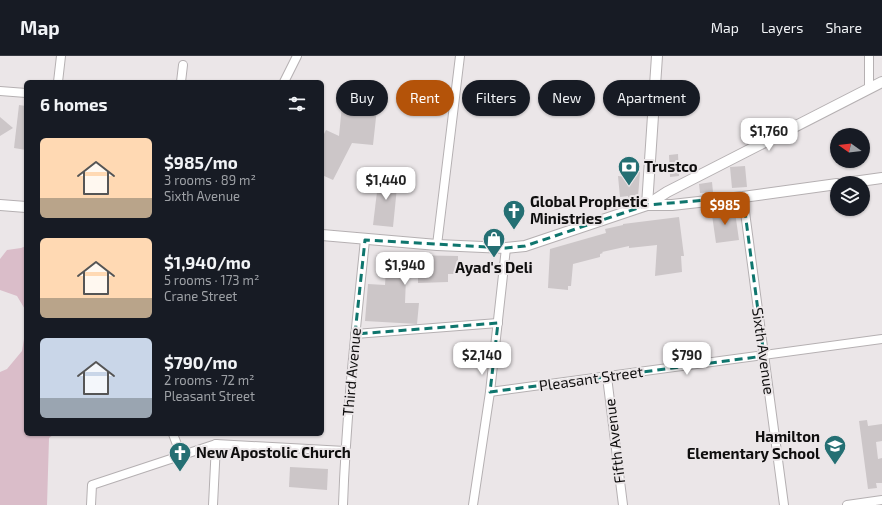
<!DOCTYPE html>
<html lang="en">
<head>
<meta charset="utf-8">
<style>
	body { margin:0; font-family:"Exo 2",sans-serif; background:#242831; color:#f1f3f6; height:100vh; display:flex; flex-direction:column; font-size:15px; white-space:nowrap }
	* { box-sizing:border-box; margin:0 }
	p { font-size:13px; color:#9ea1a6 }
	.icon { flex:none; width:22px; height:22px; fill:none; stroke:currentColor; stroke-width:2; stroke-linecap:round; stroke-linejoin:round }
	.map { position:relative; flex:1; overflow:hidden }
	.details { position:absolute; left:24px; top:24px; width:300px; height:356px; display:flex; flex-direction:column; background:#171b24; border-radius:6px; box-shadow:0 1px 3px #0004 }
	.details>* { flex:none }
	.top-card { position:absolute; left:336px; top:24px; width:380px; height:36px; display:flex; gap:8px }
	.needle { width:26px; rotate:284deg }
	.buttons { position:absolute; left:830px; top:72px; display:grid; gap:8px }
	.buttons a { display:grid; place-items:center; width:40px; height:40px; border-radius:50%; background:#171b24; box-shadow:0 1px 3px #0004; font-size:20px }
	.price { position:absolute; translate:-50% -34px; padding:0 9px; border-radius:8px; background:#fff; color:#222; font-size:13px; line-height:26px; filter:drop-shadow(0 1px 2px #0008) }
	.price::after { content:''; position:absolute; left:50%; top:24px; width:12px; height:9px; margin-left:-6px; background:inherit; clip-path:polygon(0 0,100% 0,50% 100%) }
	.price.on { background:#b45309; color:#fff }
	ul { padding:0; list-style:none }
	li { display:flex; align-items:center; gap:12px; height:100px; padding:0 16px }
	li span { display:grid; place-items:center; flex:none; width:112px; height:80px; border-radius:6px; color:#555 }
	li>.icon { margin-inline-start:auto }
	span .icon { width:48px; height:48px; fill:#fffc; stroke-width:1 }
	li b { font-size:17px }
	h2 { display:flex; justify-content:space-between; align-items:center; height:48px; padding:0 16px; font-size:17px }
	.pill { padding:0 14px; border-radius:18px; background:#171b24; box-shadow:0 1px 3px #0004; font-size:14px; line-height:36px }
	.pill.on { background:#b45309; color:#fff }
	header { display:flex; align-items:center; gap:24px; box-sizing:border-box; height:56px; padding:0 20px; background:#171b24; border-bottom:1px solid #363941 }
	header strong { font-size:19px }
	nav { display:flex; gap:22px; margin-inline-start:auto; font-size:14px }
	.map>svg:first-child { display:block }
</style>
</head>
<body>
<header>
<strong>Map</strong>
<nav><a>Map</a><a>Layers</a><a>Share</a></nav>
</header>
<div class="map">
<svg width="882" height="449" viewBox="0 0 882 449">
	<rect width="100%" height="100%" fill="#ebe6e8"/>
	<polygon fill="#dabdc9" points="26,190 26,378 54,378 49,382 47,449 0,449 0,316 7,313 22,295 26,271 26,255 17,240 0,234 0,203 7,194 21,192"/>
	<g fill="#ccc6c8">
		<polygon points="343,39 378,43 373,89 352,87 333,124 322,119 322,82 326,74 339,80"/>
		<polygon points="19,49 26,50 26,94 14,92"/>
		<polygon points="0,61 13,72 0,80"/>
		<polygon points="678,98 679,120 670,121 669,99"/>
		<polygon points="745,110 747,131 732,132 730,111"/>
		<polygon points="631,115 640,116 638,141 628,144 628,140 620,141 618,120 630,121"/>
		<polygon points="379,119 398,121 393,171 373,169"/>
		<polygon points="712,126 713,136 700,137 699,128"/>
		<polygon points="728,153 728,156 735,156 739,184 716,187 712,159 718,158 718,154"/>
		<polygon points="679,161 684,200 681,200 682,216 655,220 657,189 629,192 629,190 602,196 603,197 600,198 600,201 573,208 571,230 568,230 568,234 548,232 550,193 606,177 605,173 623,169 623,168"/>
		<polygon points="387,196 406,197 406,199 458,200 458,218 448,218 448,226 418,227 418,222 406,222 405,247 419,247 417,268 365,265 368,228 385,229"/>
		<polygon points="867,364 868,370 882,368 882,385 876,386 878,403 882,402 882,427 876,427 877,432 868,433 859,365"/>
		<polygon points="290,411 328,413 327,434 289,431"/>
	</g>
	<g fill="none" stroke-linecap="round" stroke-linejoin="round">
		<g stroke="#b5b0b2" stroke-width="10">
			<g id="minor">
				<polyline points="58,26 61,0"/>
				<polyline points="181,26 183,9"/>
				<polyline points="284,26 297,0"/>
				<polyline points="869,32 869,0"/>
				<polyline points="0,35 26,37"/>
				<polyline points="743,141 784,449"/>
				<polyline points="437,189 460,0"/>
				<polyline points="355,278 498,267"/>
				<polyline points="607,321 623,449"/>
				<polyline points="490,336 882,283"/>
				<polyline points="173,378 181,399"/>
				<polyline points="91,449 92,429 216,388 345,395"/>
				<polyline points="213,449 216,388"/>
				<path d="M343,449C346,360 356,272 365,184"/>
				<polyline points="473,449 490,336 506,192"/>
				<polyline points="847,449 882,444"/>
			</g>
		</g>
		<g stroke="#b5b0b2" stroke-width="12">
			<g id="tertiary">
				<polyline points="846,127 882,122"/>
				<polyline points="0,149 26,151"/>
				<polyline points="647,149 667,136 882,26"/>
				<polyline points="647,149 657,0"/>
				<polyline points="322,179 437,189 506,192 525,190 647,149 672,149 743,141 837,128"/>
			</g>
		</g>
		<use href="#minor" stroke="#fff" stroke-width="8"/>
		<use href="#tertiary" stroke="#fff" stroke-width="10"/>
	</g>
	<path fill="none" stroke="#0f766e" stroke-width="3" stroke-dasharray="8 5" stroke-linejoin="round" d="M743,141L764,300L490,336L498,267L355,278L365,184L506,192L525,190L647,149Z"/>
	<defs>
		<g id="bank-pin" transform="scale(1.15)"><path d="M0 17L-7.5 6A9.5 9.5 0 1 1 7.5 6Z" fill="#246f73" stroke="#ebe6e8"/><path d="M-6-4H6V4H-6ZM0-2.3a2.3 2.3 0 1 0 0 4.6a2.3 2.3 0 1 0 0-4.6Z" fill="#fff"/></g>
		<g id="church-pin" transform="scale(1.15)"><path d="M0 17L-7.5 6A9.5 9.5 0 1 1 7.5 6Z" fill="#246f73" stroke="#ebe6e8"/><path d="M-1.2-6h2.4v3.5h3.3v2.4h-3.3V6h-2.4V-.1h-3.3v-2.4h3.3Z" fill="#fff"/></g>
		<g id="shop-pin" transform="scale(1.15)"><path d="M0 17L-7.5 6A9.5 9.5 0 1 1 7.5 6Z" fill="#246f73" stroke="#ebe6e8"/><path d="M-5-2.5h2.3a2.7 3.5 0 0 1 5.4 0H5L5.5 6h-11ZM-1.5-2.5h3a1.5 2.3 0 0 0-3 0Z" fill="#fff"/></g>
		<g id="school-pin" transform="scale(1.15)"><path d="M0 17L-7.5 6A9.5 9.5 0 1 1 7.5 6Z" fill="#246f73" stroke="#ebe6e8"/><path d="M0-5L7-2L0 1L-7-2ZM-4 1L0 2.5L4 1V4Q0 6-4 4Z" fill="#fff"/></g>
	</defs>
	<g fill-rule="evenodd">
		<use href="#bank-pin" x="629" y="111"/>
		<use href="#church-pin" x="514" y="155"/>
		<use href="#shop-pin" x="494" y="183"/>
		<use href="#school-pin" x="835" y="390"/>
		<use href="#church-pin" x="180" y="397"/>
	</g>
	<g text-anchor="middle" stroke-width="4" stroke-linejoin="round" paint-order="stroke">
		<g font-size="15" font-weight="bold" fill="#0f0e0e" stroke="#ebe6e8" text-anchor="start">
			<text x="644" y="116">Trustco</text>
			<text x="530" y="151">Global Prophetic<tspan x="530" dy="17">Ministries</tspan></text>
			<text x="494" y="217" text-anchor="middle">Ayad's Deli</text>
			<text x="820" y="386" text-anchor="end">Hamilton<tspan x="820" dy="17">Elementary School</tspan></text>
			<text x="196" y="402">New Apostolic Church</text>
		</g>
		<g font-size="15" fill="#0f0e0e" stroke="#ebe6e8">
			<text transform="translate(763 295) rotate(82)" y="5">Sixth Avenue</text>
			<text transform="translate(352 316) rotate(-85)" y="5">Third Avenue</text>
			<text transform="translate(591 323) rotate(-8)" y="5">Pleasant Street</text>
			<text transform="translate(615 385) rotate(-97)" y="5">Fifth Avenue</text>
		</g>
	</g>
</svg>
<div class="buttons">
<a><svg class="needle" viewBox="-14 -14 28 28"><path d="M0-13l5 13h-10z" fill="#e53935"/><path d="M0 13l5-13h-10z" fill="#9ea1a6"/></svg></a>
<a><svg class="icon" aria-label="layers" viewBox="0 0 24 24"><path d="M12 4l9 5-9 5-9-5zM3 14l9 5 9-5"/></svg></a>
</div>
<b class="price" style="left:769px;top:96px">$1,760</b>
<b class="price" style="left:386px;top:145px">$1,440</b>
<b class="price on" style="left:725px;top:170px">$985</b>
<b class="price" style="left:405px;top:230px">$1,940</b>
<b class="price" style="left:482px;top:320px">$2,140</b>
<b class="price" style="left:687px;top:320px">$790</b>
<div class="top-card">
<a class="pill">Buy</a>
<a class="pill on">Rent</a>
<a class="pill">Filters</a>
<a class="pill">New</a>
<a class="pill">Apartment</a>
</div>
<section class="details">
<h2>6 homes<svg class="icon" aria-label="filters" viewBox="0 0 24 24"><path d="M4 7h16M4 17h16"/><circle cx="9" cy="7" r="2"/><circle cx="15" cy="17" r="2"/></svg></h2>
<ul>
<li><span style="background:linear-gradient(#ffd9b3 75%,#b9a48a 0)"><svg class="icon" aria-label="home" viewBox="0 0 24 24"><path d="M3 11l9-7 9 7M6 9v11h12V9"/></svg></span><div><b>$985/mo</b><p>3 rooms · 89 m²</p><p>Sixth Avenue</p></div></li>
<li><span style="background:linear-gradient(#ffd9b3 75%,#b9a48a 0)"><svg class="icon" aria-label="home" viewBox="0 0 24 24"><path d="M3 11l9-7 9 7M6 9v11h12V9"/></svg></span><div><b>$1,940/mo</b><p>5 rooms · 173 m²</p><p>Crane Street</p></div></li>
<li><span style="background:linear-gradient(#c9d6e8 75%,#9aa5b1 0)"><svg class="icon" aria-label="home" viewBox="0 0 24 24"><path d="M3 11l9-7 9 7M6 9v11h12V9"/></svg></span><div><b>$790/mo</b><p>2 rooms · 72 m²</p><p>Pleasant Street</p></div></li>
</ul>
</section>
</div>
</body>
</html>
